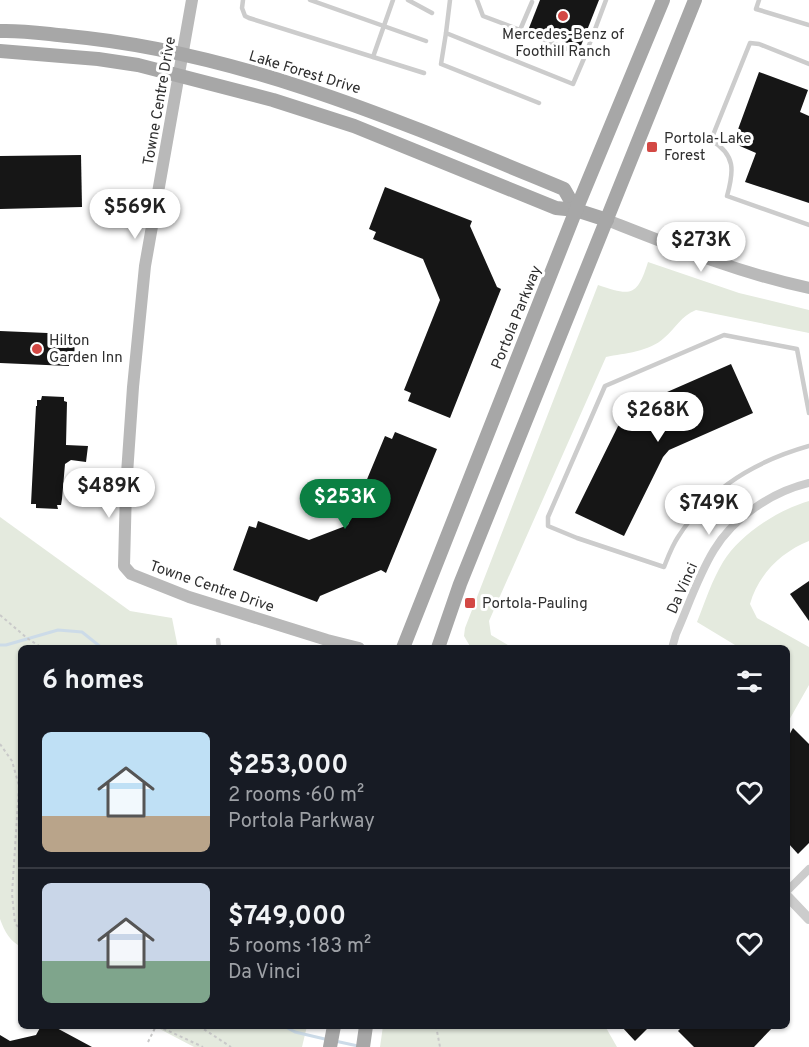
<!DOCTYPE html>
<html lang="en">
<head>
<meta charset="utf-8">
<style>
	body { margin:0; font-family:Overpass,sans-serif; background:#20242c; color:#f1f3f6; height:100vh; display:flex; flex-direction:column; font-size:22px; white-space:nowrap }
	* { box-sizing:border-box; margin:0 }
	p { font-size:20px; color:#9ea1a6 }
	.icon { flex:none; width:33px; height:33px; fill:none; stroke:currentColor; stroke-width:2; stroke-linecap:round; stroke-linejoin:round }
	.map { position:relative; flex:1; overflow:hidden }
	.sheet { position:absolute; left:18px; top:645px; width:772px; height:384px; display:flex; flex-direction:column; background:#171b24; border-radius:9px; box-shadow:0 2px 4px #0004 }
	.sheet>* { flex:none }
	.price { position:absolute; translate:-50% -51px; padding:0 14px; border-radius:21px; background:#fff; color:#222; font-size:20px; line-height:39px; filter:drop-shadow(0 2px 3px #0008) }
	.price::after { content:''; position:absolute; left:50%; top:36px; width:18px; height:14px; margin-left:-9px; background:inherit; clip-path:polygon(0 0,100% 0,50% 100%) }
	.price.on { background:#0b8043; color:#fff }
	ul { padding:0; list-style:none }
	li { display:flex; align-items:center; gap:18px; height:150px; padding:0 24px }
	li+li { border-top:2px solid #363941 }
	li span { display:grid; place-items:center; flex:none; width:168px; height:120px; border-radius:9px; color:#555 }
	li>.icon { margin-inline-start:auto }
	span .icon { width:72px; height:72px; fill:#fffc; stroke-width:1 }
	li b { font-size:26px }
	h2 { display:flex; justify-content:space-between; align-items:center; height:72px; padding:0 24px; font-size:26px }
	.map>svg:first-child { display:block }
</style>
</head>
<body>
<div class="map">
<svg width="809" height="1047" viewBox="0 0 809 1047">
	<rect width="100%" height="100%" fill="#fff"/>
	<g fill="#e4eade">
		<path d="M648,262L739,293L809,310V333L696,310C681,316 676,328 664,338C649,352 625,353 606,357L489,621L491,635L513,648H471L464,636L465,628L598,285C631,296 637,297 648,262Z"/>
		<path d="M809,501V541C781,552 758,575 750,604L757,618L809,647V685L788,722V648H740L697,622C705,602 712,580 723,562C740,534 778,510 809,501Z"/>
		<path d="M0,517L130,611L172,618L178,648H21V947C9,940 5,932 0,919Z"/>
		<polygon points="154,1026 307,1026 302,1047 194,1047"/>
		<polygon points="383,1026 605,1026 617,1047 380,1047"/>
	</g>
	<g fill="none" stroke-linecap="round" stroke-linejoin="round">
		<g stroke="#ccdbe8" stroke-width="3">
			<polyline points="0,645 6,645 58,630 82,632 102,648"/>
			<polyline points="284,1026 295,1032 329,1040"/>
			<polyline points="335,1041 358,1046"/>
		</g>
	</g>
	<g fill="#161616">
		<polygon points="540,0 599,0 580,48 529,28"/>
		<polygon points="759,72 808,90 800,112 809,116 809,203 745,182 756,153 733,143"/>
		<polygon points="81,155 82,207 0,209 0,156"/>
		<polygon points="385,187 472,221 470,226 497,287 501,289 450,418 408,401 411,393 404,390 440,300 423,259 373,239 376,232 369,229"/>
		<polygon points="0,331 71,334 71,337 75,338 74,361 69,361 69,366 0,363"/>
		<polygon points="731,364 753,413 669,450 663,457 624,536 575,513 626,410"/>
		<polygon points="42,396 64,397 64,401 67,402 66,445 88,446 86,462 71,460 65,464 62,499 61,505 57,505 58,509 36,508 36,504 31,504 36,406 37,406 37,400 41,400"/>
		<polygon points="395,432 437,449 386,573 381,570 320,596 317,602 233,570 249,526 256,528 258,521 309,540 348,525 385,436 392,439"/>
		<polygon points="809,581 809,621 790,594"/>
		<polygon points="793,728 809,744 809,843 798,854 788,843 788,737"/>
		<polygon points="41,1026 53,1026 92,1047 0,1047 0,1035 10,1041 36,1035"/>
		<polygon points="621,1026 650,1026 635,1041"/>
		<polygon points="683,1026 774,1026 754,1047 694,1047 678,1031"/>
	</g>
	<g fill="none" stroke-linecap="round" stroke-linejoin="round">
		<g stroke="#c9c9c9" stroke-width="2" stroke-dasharray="3 3" stroke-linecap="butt">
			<polyline points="0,615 27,638 42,648"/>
			<polyline points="0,744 12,761 19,786 12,894 15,923 21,931"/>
			<polyline points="158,1026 203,1047"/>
			<polyline points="199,1026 231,1047"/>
			<polyline points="436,1026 440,1047"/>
			<polyline points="148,1042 156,1026"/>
		</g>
		<g stroke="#ccc" stroke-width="4.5">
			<polyline points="243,0 242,8 245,16 249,18 424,73"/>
			<polyline points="310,0 426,41"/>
			<polyline points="408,0 432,13"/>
			<polyline points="450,0 446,33 573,84 585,56 520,30"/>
			<polyline points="477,0 483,16 520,30 532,2"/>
			<polyline points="759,0 756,9 809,25"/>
			<polyline points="446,33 441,64 539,103"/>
			<polyline points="585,56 606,0"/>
			<polyline points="373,57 393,0"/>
			<path d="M809,64L759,44L750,43L711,140C736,155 734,171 727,196L809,225"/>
			<path d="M809,413L797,349L724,335L605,386L548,517V526L577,538L664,567C668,557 672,546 678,537C708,489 756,461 809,446"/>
			<polyline points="218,640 219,648"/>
		</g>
		<g stroke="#ccc" stroke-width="8">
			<path d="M672,648L676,634C688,607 698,576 714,550C734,517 772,492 809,483"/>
			<polyline points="788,890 809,869"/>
		</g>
		<polyline stroke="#ccc" stroke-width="10" points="788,897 809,919"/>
		<g stroke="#b9b9b9" stroke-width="12">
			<polyline points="192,0 145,266 133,387 126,488 124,566 131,574 189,597 327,640 359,648"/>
			<path d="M607,220C673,246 739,273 809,288"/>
		</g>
		<g stroke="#a7a7a7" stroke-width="14">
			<path d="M0,31C23,30 46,34 68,36C242,52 404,123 564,189L576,210"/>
			<polyline points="0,51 98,59 138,65 273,100 354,126 556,208 576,210 607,220"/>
			<polyline points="403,648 576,210 663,0"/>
			<polyline points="438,648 460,584 695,0"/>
			<polyline points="330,1047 334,1026"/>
			<polyline points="363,1047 366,1026"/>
		</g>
	</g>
	<g fill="#d34844" stroke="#fff" stroke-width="2">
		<circle cx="563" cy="16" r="6"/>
		<rect x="646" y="141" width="12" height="12" rx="3"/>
		<circle cx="37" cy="349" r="6"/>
		<rect x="464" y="597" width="12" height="12" rx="3"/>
	</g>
	<g text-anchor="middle" stroke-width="6" stroke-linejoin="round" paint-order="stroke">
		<g font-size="15" fill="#2f2f2f" stroke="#fff" text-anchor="start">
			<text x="563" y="39" text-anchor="middle">Mercedes-Benz of<tspan x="563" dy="17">Foothill Ranch</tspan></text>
			<text x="664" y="143">Portola-Lake<tspan x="664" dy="17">Forest</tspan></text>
			<text x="49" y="345">Hilton<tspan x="49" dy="17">Garden Inn</tspan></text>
			<text x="482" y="608">Portola-Pauling</text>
		</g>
		<g font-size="15" fill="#2f2f2f" stroke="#fff">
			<text transform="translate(305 72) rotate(17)" y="5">Lake Forest Drive</text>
			<text transform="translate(159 101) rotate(-80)" y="5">Towne Centre Drive</text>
			<text transform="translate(516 317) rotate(-68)" y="5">Portola Parkway</text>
			<text transform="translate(212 586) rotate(19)" y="5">Towne Centre Drive</text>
			<text transform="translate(682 588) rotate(-66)" y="5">Da Vinci</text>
		</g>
	</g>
</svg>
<b class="price" style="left:135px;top:240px">$569K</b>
<b class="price" style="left:701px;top:273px">$273K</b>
<b class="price" style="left:658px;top:443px">$268K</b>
<b class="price" style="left:109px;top:519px">$489K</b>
<b class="price on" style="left:345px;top:530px">$253K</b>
<b class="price" style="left:709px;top:536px">$749K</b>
<section class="sheet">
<h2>6 homes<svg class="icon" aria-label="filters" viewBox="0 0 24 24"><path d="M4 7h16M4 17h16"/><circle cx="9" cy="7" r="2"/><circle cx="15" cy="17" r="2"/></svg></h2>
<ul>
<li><span style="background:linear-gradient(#bfe0f5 70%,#b9a48a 0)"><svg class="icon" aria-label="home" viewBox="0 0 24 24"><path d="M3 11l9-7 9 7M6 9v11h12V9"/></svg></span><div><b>$253,000</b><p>2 rooms · 60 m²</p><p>Portola Parkway</p></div><svg class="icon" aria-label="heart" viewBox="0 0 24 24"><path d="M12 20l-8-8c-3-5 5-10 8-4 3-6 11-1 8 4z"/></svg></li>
<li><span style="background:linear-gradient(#c9d6e8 65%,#7fa58c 0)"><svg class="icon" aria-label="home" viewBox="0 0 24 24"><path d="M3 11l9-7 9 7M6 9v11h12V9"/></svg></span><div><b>$749,000</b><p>5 rooms · 183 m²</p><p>Da Vinci</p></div><svg class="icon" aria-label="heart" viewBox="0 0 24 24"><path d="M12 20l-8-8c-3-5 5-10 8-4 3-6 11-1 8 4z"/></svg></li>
</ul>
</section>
</div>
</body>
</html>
